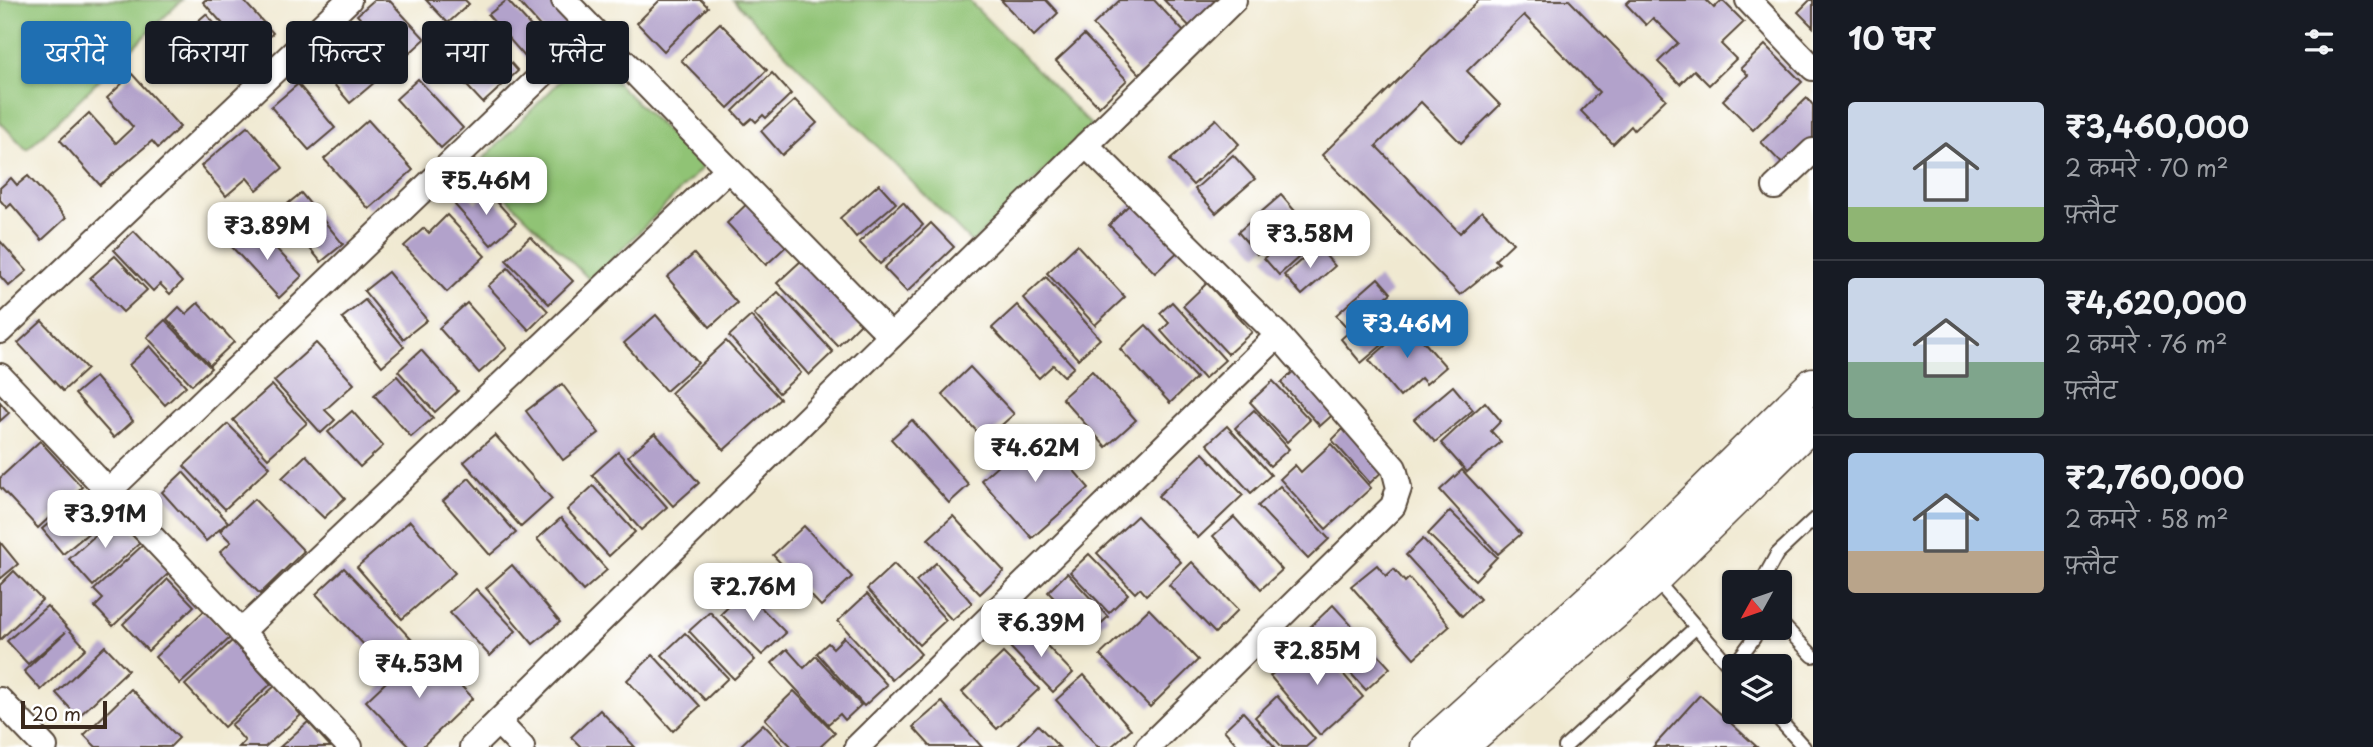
<!DOCTYPE html>
<html lang="hi">
<head>
<meta charset="utf-8">
<style>
	body { margin:0; font-family:"Playpen Sans","Playpen Sans Deva",sans-serif; background:#242831; color:#f1f3f6; height:100vh; display:flex; flex-direction:column; font-size:26px; white-space:nowrap }
	* { box-sizing:border-box; margin:0 }
	p { font-size:23px; color:#9ea1a6 }
	.icon { flex:none; width:38px; height:38px; fill:none; stroke:currentColor; stroke-width:2; stroke-linecap:round; stroke-linejoin:round }
	.map { position:relative; flex:1; overflow:hidden }
	.panel { display:flex; flex-direction:column; background:#171b24; width:560px }
	.panel>* { flex:none }
	.hud { position:absolute; left:21px; top:21px; width:665px; height:63px; display:flex; gap:14px }
	.needle { width:46px; rotate:230deg }
	.controls { position:absolute; left:1722px; top:570px; display:grid; gap:14px }
	.controls a { display:grid; place-items:center; width:70px; height:70px; border-radius:7px; background:#171b24; box-shadow:0 2px 5px #0004; font-size:35px }
	.scale { position:absolute; left:21px; bottom:18px; width:86px; box-sizing:border-box; padding-left:7px; border:4px solid #3b2a1e; border-top:0; font-size:19px; line-height:24px; white-space:nowrap; color:#3b2a1e; -webkit-text-stroke:5px #fff; paint-order:stroke }
	.price { position:absolute; translate:-50% -60px; padding:0 16px; border-radius:14px; background:#fff; color:#222; font-size:23px; line-height:46px; filter:drop-shadow(0 2px 4px #0008) }
	.price::after { content:''; position:absolute; left:50%; top:42px; width:21px; height:16px; margin-left:-10px; background:inherit; clip-path:polygon(0 0,100% 0,50% 100%) }
	.price.active { background:#1f6fb2; color:#fff }
	ul { padding:0; list-style:none }
	li { display:flex; align-items:center; gap:21px; height:175px; padding:0 35px }
	li+li { border-top:2px solid #363941 }
	li span { display:grid; place-items:center; flex:none; width:196px; height:140px; border-radius:7px; color:#555 }
	li>.icon { margin-inline-start:auto }
	span .icon { width:84px; height:84px; fill:#fffc; stroke-width:1 }
	li b { font-size:30px }
	h2 { display:flex; justify-content:space-between; align-items:center; height:84px; padding:0 35px; font-size:30px }
	.pill { padding:0 24px; border-radius:7px; background:#171b24; box-shadow:0 2px 5px #0004; font-size:24px; line-height:63px }
	.pill.active { background:#1f6fb2; color:#fff }
	main { display:flex; flex:1; min-height:0 }
	.map>svg:first-child { display:block }
</style>
</head>
<body>
<main>
<div class="map">
<svg width="1813" height="747" viewBox="0 0 1813 747">
	<rect width="100%" height="100%" fill="#fff"/>
	<filter id="ink" filterUnits="userSpaceOnUse"><feTurbulence type="fractalNoise" baseFrequency=".0143" numOctaves="2"/><feDisplacementMap in="SourceGraphic" scale="14" xChannelSelector="R" yChannelSelector="G"/><feConvolveMatrix kernelMatrix="1 2 1 2 8 2 1 2 1" color-interpolation-filters="sRGB"/></filter>
	<filter id="wash" filterUnits="userSpaceOnUse"><feTurbulence type="fractalNoise" baseFrequency=".00686" numOctaves="4" result="noise"/><feDisplacementMap in="SourceGraphic" scale="28" xChannelSelector="R" yChannelSelector="G"/><feGaussianBlur stdDeviation="1.57" result="paint"/><feColorMatrix in="noise" values="0 0 0 0 0 0 0 0 0 0 0 0 0 0 0 0 0 1.4 0 .05"/><feComposite in="paint" operator="in"/></filter>
	<g filter="url(#wash)">
		<rect width="100%" height="100%" fill="#f0e9d1"/>
		<g fill="#90c374" stroke="#667649" stroke-width="2">
			<polygon points="0,0 182,0 27,150 0,122"/>
			<polygon points="733,0 968,0 1091,125 972,243"/>
			<polygon points="587,54 703,167 591,281 475,167"/>
		</g>
		<g id="blocks">
			<g fill="#b2a2cb">
				<polygon points="205,0 243,0 273,33 250,54 203,2"/>
				<polygon points="374,0 389,0 425,39 400,62 357,15"/>
				<polygon points="426,0 465,0 469,4 448,23"/>
				<polygon points="507,0 546,43 527,59 488,15"/>
				<polygon points="517,0 552,0 571,22 551,39"/>
				<polygon points="660,0 701,0 708,7 664,51 637,23"/>
				<polygon points="1001,0 1046,0 1058,13 1034,36"/>
				<polygon points="1120,0 1154,0 1184,32 1139,74 1093,25"/>
				<polygon points="1164,0 1216,0 1220,4 1193,30"/>
				<polygon points="1479,0 1569,0 1666,99 1634,130 1631,126 1613,144 1581,111 1599,92 1524,15 1467,71 1500,105 1461,143 1421,102 1376,146 1460,233 1482,211 1513,243 1495,260 1499,263 1460,295 1322,155"/>
				<polygon points="1630,0 1706,0 1714,8 1722,0 1744,22 1721,44 1736,59 1709,85 1694,70 1680,84 1658,62 1678,43 1653,18 1646,25 1626,4"/>
				<polygon points="1810,0 1813,0 1813,27 1798,12"/>
				<polygon points="206,14 247,61 226,80 184,33"/>
				<polygon points="720,23 767,70 728,108 681,60"/>
				<polygon points="478,26 518,71 483,103 442,59"/>
				<polygon points="1084,35 1127,80 1099,107 1056,61"/>
				<polygon points="340,41 375,82 350,103 315,62"/>
				<polygon points="1765,45 1802,82 1753,130 1723,100 1748,75 1741,68"/>
				<polygon points="772,73 791,94 766,118 763,115 756,122 752,118 745,124 733,111"/>
				<polygon points="132,74 180,127 158,148 152,141 100,185 60,140 89,113 116,143 133,127 107,98"/>
				<polygon points="418,79 463,128 441,148 396,99"/>
				<polygon points="298,84 335,128 309,150 271,107"/>
				<polygon points="1807,98 1813,105 1813,149 1790,172 1761,142"/>
				<polygon points="795,100 817,123 782,155 761,131"/>
				<polygon points="1216,119 1239,144 1193,185 1170,160"/>
				<polygon points="368,120 413,170 369,209 324,159"/>
				<polygon points="248,126 283,168 257,190 247,178 226,196 201,166"/>
				<polygon points="1233,155 1255,179 1216,213 1195,189"/>
				<polygon points="28,176 66,218 42,240 11,204 7,208 0,200 0,188 11,178 17,185"/>
				<polygon points="879,184 896,203 856,237 840,218"/>
				<polygon points="488,192 516,223 491,245 455,205 467,193 476,203"/>
				<polygon points="301,193 343,244 321,262 279,211"/>
				<polygon points="1281,195 1300,217 1257,254 1238,232"/>
				<polygon points="754,197 793,240 766,265 727,223"/>
				<polygon points="1136,198 1183,247 1155,273 1109,225"/>
				<polygon points="903,202 923,225 880,264 859,242"/>
				<polygon points="447,215 485,256 447,292 404,246 424,228 429,233"/>
				<polygon points="1303,222 1319,239 1279,275 1264,258"/>
				<polygon points="931,223 954,247 907,292 884,268"/>
				<polygon points="255,226 302,276 279,298 232,247"/>
				<polygon points="134,231 182,282 170,294 160,284 153,291 114,250"/>
				<polygon points="530,237 573,281 549,304 506,260"/>
				<polygon points="0,241 27,271 9,286 0,276"/>
				<polygon points="1077,245 1125,297 1095,325 1047,273"/>
				<polygon points="1317,246 1335,266 1302,295 1284,275"/>
				<polygon points="694,254 737,303 710,327 667,277"/>
				<polygon points="115,256 147,290 123,312 90,278"/>
				<polygon points="802,260 862,322 838,346 777,283"/>
				<polygon points="508,268 548,311 529,330 488,286"/>
				<polygon points="388,272 427,320 403,339 364,291"/>
				<polygon points="1046,277 1100,339 1078,359 1023,298"/>
				<polygon points="1378,278 1391,293 1380,302 1402,328 1361,363 1341,339 1350,331 1336,315"/>
				<polygon points="1207,283 1252,332 1228,354 1183,306"/>
				<polygon points="778,292 833,352 809,375 754,314"/>
				<polygon points="365,300 404,347 382,366 342,318"/>
				<polygon points="1172,302 1225,360 1204,379 1161,331 1169,323 1160,313"/>
				<polygon points="198,303 234,342 210,365 167,319 179,307 186,314"/>
				<polygon points="467,303 507,348 479,373 439,328"/>
				<polygon points="1017,305 1074,367 1064,376 1053,365 1039,378 992,328"/>
				<polygon points="656,315 698,363 666,391 624,343"/>
				<polygon points="751,316 801,373 779,393 729,336"/>
				<polygon points="1416,319 1424,328 1417,334 1446,367 1426,384 1421,378 1400,397 1369,360"/>
				<polygon points="165,320 211,368 192,385 147,337"/>
				<polygon points="42,321 87,369 63,391 18,343"/>
				<polygon points="1146,325 1196,378 1170,403 1120,349"/>
				<polygon points="726,341 780,399 724,450 671,393"/>
				<polygon points="316,343 354,384 325,410 335,420 321,433 274,381"/>
				<polygon points="150,346 186,386 165,405 129,365"/>
				<polygon points="421,350 458,391 435,412 398,371"/>
				<polygon points="970,367 1014,414 985,440 942,394"/>
				<polygon points="1298,367 1337,411 1320,426 1281,383"/>
				<polygon points="1092,371 1136,420 1106,447 1062,398"/>
				<polygon points="397,376 433,418 411,437 374,395"/>
				<polygon points="95,377 133,421 114,438 75,394"/>
				<polygon points="1273,381 1310,420 1287,442 1250,402"/>
				<polygon points="562,384 599,433 563,460 526,411"/>
				<polygon points="272,385 307,423 268,458 233,420"/>
				<polygon points="1453,386 1473,410 1435,442 1414,419"/>
				<polygon points="0,402 9,413 0,421"/>
				<polygon points="1485,402 1501,421 1491,431 1501,442 1467,472 1441,443"/>
				<polygon points="1254,410 1289,449 1270,466 1235,428"/>
				<polygon points="352,411 383,446 360,467 328,432"/>
				<polygon points="912,420 969,485 949,503 891,439"/>
				<polygon points="228,424 270,467 225,509 184,466"/>
				<polygon points="1347,425 1387,467 1370,483 1332,440"/>
				<polygon points="1227,426 1271,475 1251,493 1207,444"/>
				<polygon points="1038,429 1089,488 1032,538 981,480"/>
				<polygon points="655,433 699,483 673,506 628,456"/>
				<polygon points="495,435 552,499 521,527 464,462"/>
				<polygon points="40,441 82,487 38,528 0,487 0,478"/>
				<polygon points="1331,444 1371,488 1326,529 1280,479 1295,465 1301,472"/>
				<polygon points="618,452 667,507 641,530 592,475"/>
				<polygon points="1203,453 1243,495 1198,538 1158,496"/>
				<polygon points="306,455 345,498 324,518 282,478"/>
				<polygon points="1462,470 1521,534 1498,554 1440,490"/>
				<polygon points="183,472 228,522 206,541 162,492"/>
				<polygon points="469,478 516,533 490,555 443,501"/>
				<polygon points="593,486 635,532 609,556 567,510"/>
				<polygon points="1280,486 1329,539 1308,559 1258,506"/>
				<polygon points="88,491 109,516 63,554 42,529"/>
				<polygon points="254,499 304,551 260,594 220,552 231,542 220,531"/>
				<polygon points="1450,511 1497,557 1475,580 1428,534"/>
				<polygon points="118,515 142,541 93,586 69,559"/>
				<polygon points="953,516 1004,571 980,594 928,539"/>
				<polygon points="1137,516 1181,562 1146,595 1140,588 1135,593 1097,553"/>
				<polygon points="1234,517 1282,570 1261,589 1213,536"/>
				<polygon points="561,518 607,570 583,591 537,539"/>
				<polygon points="410,521 455,573 402,619 357,567"/>
				<polygon points="804,526 852,577 821,606 773,555"/>
				<polygon points="1423,539 1480,599 1462,616 1406,555"/>
				<polygon points="0,542 18,564 0,579"/>
				<polygon points="143,545 169,573 113,626 95,607 103,599 94,590"/>
				<polygon points="1089,554 1128,594 1109,613 1070,572"/>
				<polygon points="1192,562 1238,610 1215,633 1169,585"/>
				<polygon points="936,563 972,603 952,620 916,581"/>
				<polygon points="894,564 946,620 919,645 867,589"/>
				<polygon points="512,565 560,622 533,644 486,588"/>
				<polygon points="1377,565 1386,576 1394,569 1405,582 1409,578 1450,626 1414,658 1351,586"/>
				<polygon points="344,568 412,640 384,666 316,594"/>
				<polygon points="14,571 42,600 0,640 0,585"/>
				<polygon points="1067,573 1108,617 1089,635 1048,592"/>
				<polygon points="168,579 194,606 148,651 123,624"/>
				<polygon points="476,589 516,631 490,656 450,613"/>
				<polygon points="745,591 786,633 762,655 721,614"/>
				<polygon points="867,594 921,654 892,680 838,621"/>
				<polygon points="1333,605 1390,668 1366,690 1309,628"/>
				<polygon points="47,606 86,648 41,690 24,671 66,632 28,664 7,641"/>
				<polygon points="1149,609 1198,660 1150,707 1100,655"/>
				<polygon points="204,611 230,638 180,684 155,657"/>
				<polygon points="710,612 755,660 734,679 689,631"/>
				<polygon points="1029,627 1073,673 1053,692 1009,646"/>
				<polygon points="685,633 728,678 705,700 662,655"/>
				<polygon points="844,637 887,685 864,706 817,653 828,643 833,648"/>
				<polygon points="1313,639 1363,697 1320,735 1270,676"/>
				<polygon points="232,641 271,684 224,727 185,685"/>
				<polygon points="105,646 128,670 78,717 56,693"/>
				<polygon points="423,647 473,698 422,747 410,747 366,701"/>
				<polygon points="787,649 804,668 816,656 861,705 845,720 840,714 828,724 772,663"/>
				<polygon points="1003,653 1039,689 997,729 962,692"/>
				<polygon points="653,655 700,706 673,731 627,680"/>
				<polygon points="1084,675 1131,729 1111,747 1098,747 1056,700"/>
				<polygon points="275,686 301,715 265,747 239,747 245,741 231,725"/>
				<polygon points="131,689 179,738 170,747 96,747 84,735"/>
				<polygon points="794,691 835,733 820,747 792,747 765,719"/>
				<polygon points="1700,695 1757,747 1653,747"/>
				<polygon points="1277,696 1315,739 1306,747 1282,747 1255,717"/>
				<polygon points="942,702 982,747 931,747 913,727"/>
				<polygon points="600,710 635,747 581,747 571,737"/>
				<polygon points="1243,712 1275,747 1239,747 1224,730"/>
				<polygon points="308,722 331,747 280,747"/>
				<polygon points="763,724 785,747 739,747"/>
				<polygon points="1038,725 1059,747 1020,747 1018,745"/>
			</g>
		</g>
	</g>
	<g filter="url(#ink)">
		<use href="#blocks" fill-opacity="0" stroke="#564739" stroke-width="2"/>
		<g fill="none" stroke-linecap="round" stroke-linejoin="round">
			<g stroke="#564739" stroke-width="16">
				<g id="service">
					<polyline points="1654,578 1734,671"/>
					<polyline points="1761,583 1777,554 1813,520"/>
					<polyline points="1780,622 1813,656"/>
					<polyline points="1732,668 1754,638 1757,628"/>
					<polyline points="1772,712 1804,747"/>
					<polyline points="1565,747 1695,628"/>
				</g>
			</g>
			<g stroke="#564739" stroke-width="28">
				<g id="minor">
					<polyline points="564,0 891,336"/>
					<polyline points="1748,0 1813,68"/>
					<polyline points="1086,145 1278,335 1394,468 1399,488 1393,506 1148,747"/>
					<polyline points="1775,187 1813,151"/>
					<polyline points="0,331 349,0"/>
					<polyline points="0,376 350,747"/>
					<polyline points="109,491 591,28"/>
					<polyline points="241,632 728,169"/>
					<polyline points="0,700 45,747"/>
					<polyline points="498,722 522,747"/>
					<polyline points="472,747 1234,0"/>
					<polyline points="857,747 1278,335"/>
				</g>
			</g>
			<g stroke="#564739" stroke-width="35">
				<g id="tertiary">
					<polyline points="1427,747 1637,557 1813,384"/>
					<polyline points="1461,747 1654,579 1813,423"/>
				</g>
			</g>
			<use href="#service" stroke="#fff" stroke-width="12"/>
			<use href="#minor" stroke="#fff" stroke-width="24"/>
			<use href="#tertiary" stroke="#fff" stroke-width="32"/>
		</g>
	</g>
</svg>
<div class="controls">
<a><svg class="needle" viewBox="-14 -14 28 28"><path d="M0-13l5 13h-10z" fill="#e53935"/><path d="M0 13l5-13h-10z" fill="#9ea1a6"/></svg></a>
<a><svg class="icon" aria-label="layers" viewBox="0 0 24 24"><path d="M12 4l9 5-9 5-9-5zM3 14l9 5 9-5"/></svg></a>
</div>
<div class="scale">20 m</div>
<b class="price" style="left:486px;top:217px">₹5.46M</b>
<b class="price" style="left:267px;top:262px">₹3.89M</b>
<b class="price" style="left:1310px;top:270px">₹3.58M</b>
<b class="price active" style="left:1407px;top:360px">₹3.46M</b>
<b class="price" style="left:1035px;top:484px">₹4.62M</b>
<b class="price" style="left:105px;top:550px">₹3.91M</b>
<b class="price" style="left:753px;top:623px">₹2.76M</b>
<b class="price" style="left:1041px;top:659px">₹6.39M</b>
<b class="price" style="left:1317px;top:687px">₹2.85M</b>
<b class="price" style="left:419px;top:700px">₹4.53M</b>
<div class="hud">
<a class="pill active">खरीदें</a>
<a class="pill">किराया</a>
<a class="pill">फ़िल्टर</a>
<a class="pill">नया</a>
<a class="pill">फ़्लैट</a>
</div>
</div>
<section class="panel">
<h2>10 घर<svg class="icon" aria-label="filters" viewBox="0 0 24 24"><path d="M4 7h16M4 17h16"/><circle cx="9" cy="7" r="2"/><circle cx="15" cy="17" r="2"/></svg></h2>
<ul>
<li><span style="background:linear-gradient(#c9d6e8 75%,#8fb573 0)"><svg class="icon" aria-label="home" viewBox="0 0 24 24"><path d="M3 11l9-7 9 7M6 9v11h12V9"/></svg></span><div><b>₹3,460,000</b><p>2 कमरे · 70 m²</p><p>फ़्लैट</p></div></li>
<li><span style="background:linear-gradient(#c9d6e8 60%,#7fa58c 0)"><svg class="icon" aria-label="home" viewBox="0 0 24 24"><path d="M3 11l9-7 9 7M6 9v11h12V9"/></svg></span><div><b>₹4,620,000</b><p>2 कमरे · 76 m²</p><p>फ़्लैट</p></div></li>
<li><span style="background:linear-gradient(#a9c7e8 70%,#b9a48a 0)"><svg class="icon" aria-label="home" viewBox="0 0 24 24"><path d="M3 11l9-7 9 7M6 9v11h12V9"/></svg></span><div><b>₹2,760,000</b><p>2 कमरे · 58 m²</p><p>फ़्लैट</p></div></li>
</ul>
</section>
</main>
</body>
</html>
